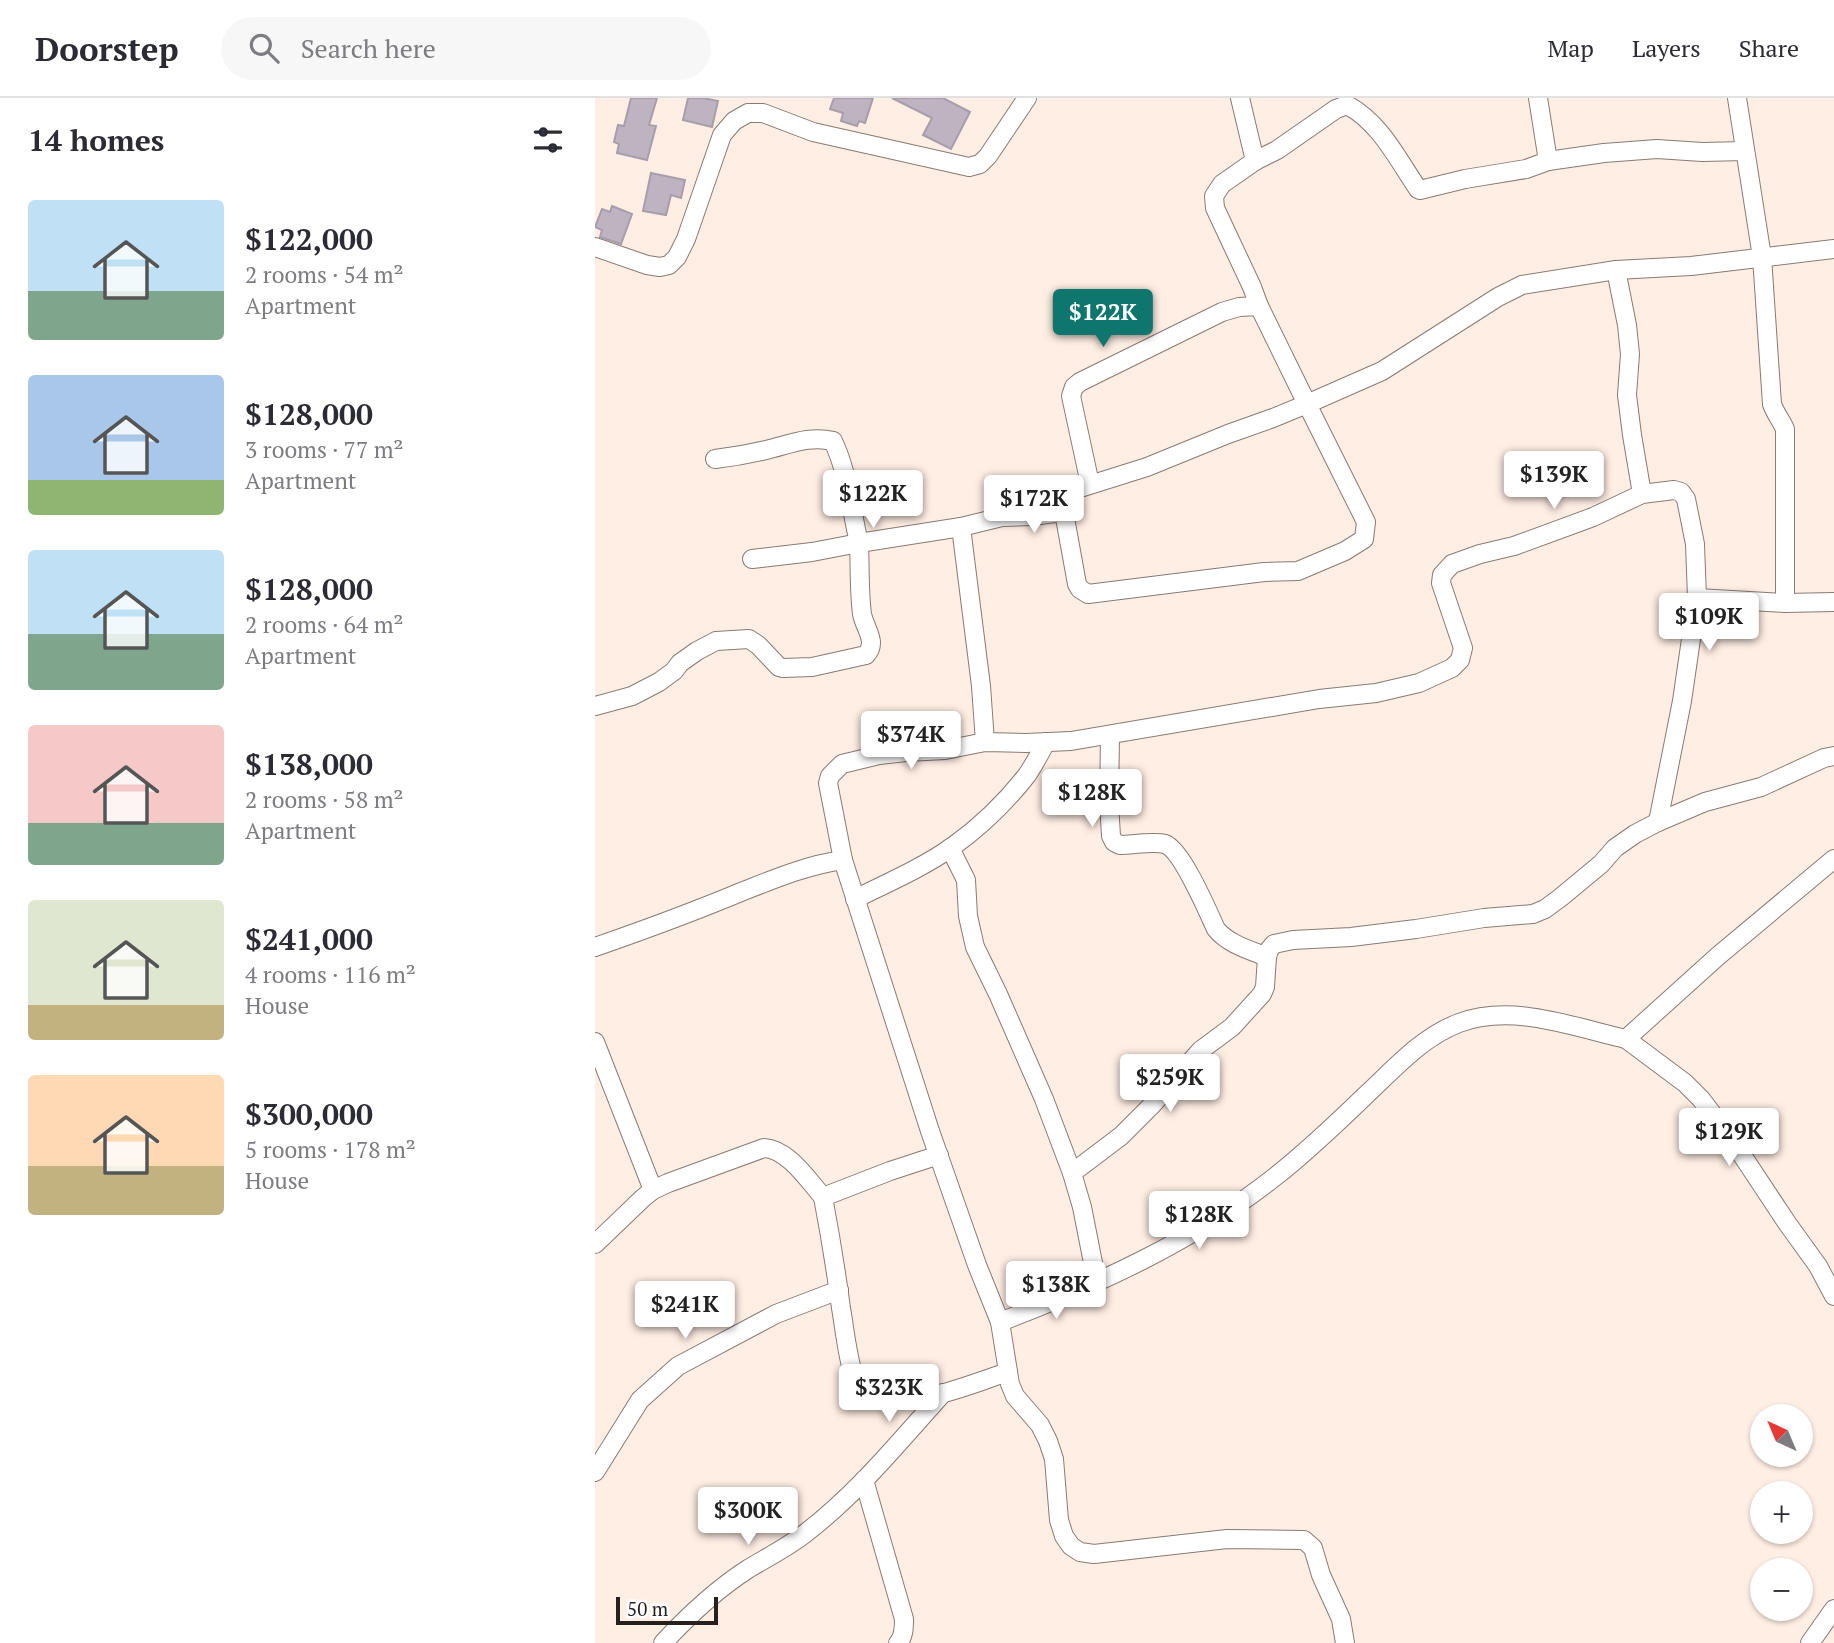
<!DOCTYPE html>
<html lang="en">
<head>
<meta charset="utf-8">
<style>
	body { margin:0; font-family:"PT Serif",serif; background:#f7f7f7; color:#2b2b33; height:100vh; display:flex; flex-direction:column; font-size:26px; white-space:nowrap }
	* { box-sizing:border-box; margin:0 }
	p { font-size:23px; color:#7c7c81 }
	.icon { flex:none; width:38px; height:38px; fill:none; stroke:currentColor; stroke-width:2; stroke-linecap:round; stroke-linejoin:round }
	.map { position:relative; flex:1; overflow:hidden }
	.side { display:flex; flex-direction:column; background:#fff; width:595px }
	.side>* { flex:none }
	.needle { width:46px; rotate:316deg }
	.buttons { position:absolute; left:1155px; top:1306px; display:grid; gap:14px }
	.buttons a { display:grid; place-items:center; width:63px; height:63px; border-radius:50%; background:#fff; box-shadow:0 2px 5px #0004; font-size:35px }
	.scale { position:absolute; left:21px; bottom:18px; width:102px; box-sizing:border-box; padding-left:7px; border:4px solid #27211e; border-top:0; font-size:19px; line-height:24px; white-space:nowrap; color:#27211e; -webkit-text-stroke:5px #fff; paint-order:stroke }
	.price { position:absolute; translate:-50% -60px; padding:0 16px; border-radius:7px; background:#fff; color:#222; font-size:23px; line-height:46px; filter:drop-shadow(0 2px 4px #0008) }
	.price::after { content:''; position:absolute; left:50%; top:42px; width:21px; height:16px; margin-left:-10px; background:inherit; clip-path:polygon(0 0,100% 0,50% 100%) }
	.price.active { background:#0f766e; color:#fff }
	ul { padding:0; list-style:none }
	li { display:flex; align-items:center; gap:21px; height:175px; padding:0 28px }
	li span { display:grid; place-items:center; flex:none; width:196px; height:140px; border-radius:7px; color:#555 }
	li>.icon { margin-inline-start:auto }
	span .icon { width:84px; height:84px; fill:#fffc; stroke-width:1 }
	li b { font-size:30px }
	h2 { display:flex; justify-content:space-between; align-items:center; height:84px; padding:0 28px; font-size:30px }
	header { display:flex; align-items:center; gap:42px; box-sizing:border-box; height:98px; padding:0 35px; background:#fff; border-bottom:2px solid #e1e1e2 }
	header strong { font-size:33px }
	nav { display:flex; gap:38px; margin-inline-start:auto; font-size:24px }
	.search { width:490px; height:63px; background:#f7f7f7; display:flex; align-items:center; gap:18px; box-sizing:border-box; padding:0 24px; border-radius:38px; color:#7c7c81; font-size:26px }
	main { display:flex; flex:1; min-height:0 }
	.map>svg:first-child { display:block }
</style>
</head>
<body>
<header>
<strong>Doorstep</strong>
<div class="search"><svg class="icon" aria-label="search" viewBox="0 0 24 24"><circle cx="10" cy="10" r="6"/><path d="M15 15l6 6"/></svg>Search here</div>
<nav><a>Map</a><a>Layers</a><a>Share</a></nav>
</header>
<main>
<section class="side">
<h2>14 homes<svg class="icon" aria-label="filters" viewBox="0 0 24 24"><path d="M4 7h16M4 17h16"/><circle cx="9" cy="7" r="2"/><circle cx="15" cy="17" r="2"/></svg></h2>
<ul>
<li><span style="background:linear-gradient(#bfe0f5 65%,#7fa58c 0)"><svg class="icon" aria-label="home" viewBox="0 0 24 24"><path d="M3 11l9-7 9 7M6 9v11h12V9"/></svg></span><div><b>$122,000</b><p>2 rooms · 54 m²</p><p>Apartment</p></div></li>
<li><span style="background:linear-gradient(#a9c7e8 75%,#8fb573 0)"><svg class="icon" aria-label="home" viewBox="0 0 24 24"><path d="M3 11l9-7 9 7M6 9v11h12V9"/></svg></span><div><b>$128,000</b><p>3 rooms · 77 m²</p><p>Apartment</p></div></li>
<li><span style="background:linear-gradient(#bfe0f5 60%,#7fa58c 0)"><svg class="icon" aria-label="home" viewBox="0 0 24 24"><path d="M3 11l9-7 9 7M6 9v11h12V9"/></svg></span><div><b>$128,000</b><p>2 rooms · 64 m²</p><p>Apartment</p></div></li>
<li><span style="background:linear-gradient(#f6c9c9 70%,#7fa58c 0)"><svg class="icon" aria-label="home" viewBox="0 0 24 24"><path d="M3 11l9-7 9 7M6 9v11h12V9"/></svg></span><div><b>$138,000</b><p>2 rooms · 58 m²</p><p>Apartment</p></div></li>
<li><span style="background:linear-gradient(#dfe7d0 75%,#c2b280 0)"><svg class="icon" aria-label="home" viewBox="0 0 24 24"><path d="M3 11l9-7 9 7M6 9v11h12V9"/></svg></span><div><b>$241,000</b><p>4 rooms · 116 m²</p><p>House</p></div></li>
<li><span style="background:linear-gradient(#ffd9b3 65%,#c2b280 0)"><svg class="icon" aria-label="home" viewBox="0 0 24 24"><path d="M3 11l9-7 9 7M6 9v11h12V9"/></svg></span><div><b>$300,000</b><p>5 rooms · 178 m²</p><p>House</p></div></li>
</ul>
</section>
<div class="map">
<svg width="1239" height="1545" viewBox="0 0 1239 1545">
	<rect width="100%" height="100%" fill="#ffeee4"/>
	<g fill="#bdb3c1" stroke="#a79dab" stroke-width="2">
		<polygon points="36,0 62,0 54,27 61,28 52,62 22,55 24,46 19,44 23,27 29,28"/>
		<polygon points="93,0 108,0 123,3 117,29 88,22"/>
		<polygon points="239,0 278,0 270,25 264,23 262,28 246,23 248,15 235,11"/>
		<polygon points="297,0 348,0 375,14 356,51 328,37 337,20"/>
		<polygon points="56,75 90,82 86,100 76,97 71,117 48,113"/>
		<polygon points="17,108 37,116 26,146 5,139 7,132 0,129 7,111 15,114"/>
	</g>
	<g fill="none" stroke-linecap="round" stroke-linejoin="round">
		<g stroke="#897a72" stroke-width="20">
			<g id="minor">
				<polyline points="645,0 660,63 627,86 619,98 620,110 657,189 664,208 712,306 787,273 903,199 927,187 1021,172 1096,168 1239,151"/>
				<polyline points="943,0 953,63"/>
				<path d="M1142,0L1167,159L1177,306C1180,315 1186,322 1190,331V505"/>
				<path d="M660,63L682,52L741,11L752,7C785,24 803,62 823,91L825,92L870,81L931,71L953,63L1009,55L1062,51L1107,54L1150,53"/>
				<polyline points="0,149 52,167 65,169 74,167 82,159 91,141 127,37 139,23 153,15 168,15 218,34 374,69 385,66 393,58 432,0"/>
				<polyline points="1021,172 1032,227 1035,256 1032,297 1037,337 1047,396"/>
				<path d="M120,361C137,359 154,356 171,352C193,347 215,337 238,343C253,374 256,411 264,445L366,429L407,419L437,418L460,415L468,409L478,394L482,391L552,369L633,336L678,320L712,306L771,424L769,441L750,453L703,473L669,474L493,496L485,491L482,486L468,409"/>
				<polyline points="495,386 476,298 479,289 485,284 627,214 644,209 664,208"/>
				<polyline points="366,429 386,588 390,644"/>
				<polyline points="1102,500 1190,505 1239,504"/>
				<path d="M0,608L37,598L64,584L79,573L85,565L102,553L121,543L154,541L163,547L184,569L188,570L217,569L271,557C283,544 270,531 267,516C264,493 265,468 264,445L217,454L157,461"/>
				<path d="M515,638L514,705L516,738L519,744L525,747C537,747 559,743 570,746C587,752 613,814 621,831C633,846 655,852 672,859"/>
				<polyline points="355,750 371,782 373,818 380,849 403,896 449,1001 477,1075"/>
				<polyline points="248,762 233,685 235,678 247,666 284,657 311,654 350,652 390,644 431,645 476,643 724,601 781,595 824,585 857,570 865,562 868,550 846,485 847,477 857,466 885,456 919,448 998,419 1047,396 1079,392 1086,394 1091,401 1100,446 1102,500 1087,603 1063,724"/>
				<path d="M260,801C292,785 327,770 357,749C385,729 411,704 432,677C439,667 445,655 451,644"/>
				<path d="M0,849C49,832 98,814 146,794C179,781 212,767 248,762L335,1033L382,1167L405,1224L415,1286L420,1298L445,1327L453,1343L459,1361L464,1422L469,1438L476,1448L485,1454L499,1456L632,1441L709,1442L718,1450L726,1477L746,1521L750,1545"/>
				<polyline points="1031,941 1090,985 1106,1001 1137,1042 1192,1125 1223,1168 1239,1198"/>
				<polyline points="0,944 58,1092"/>
				<path d="M344,1057L295,1073L228,1099C235,1136 241,1173 246,1210C250,1233 252,1257 259,1279C263,1289 272,1297 283,1299C323,1310 375,1286 413,1274"/>
				<path d="M0,1146L48,1100L58,1092L73,1085L169,1050C193,1051 213,1082 228,1099"/>
				<polyline points="502,1185 487,1109 477,1075 526,1038 556,1008 606,952 637,929 667,896 670,889 672,859 674,852 679,846 698,842 756,839 821,831 889,820 938,816 950,811 965,800 1006,766 1020,750 1040,736 1063,724 1110,704 1166,689 1229,660 1239,658"/>
				<path d="M405,1224C502,1187 599,1143 681,1078C713,1053 743,1024 772,996C800,970 827,939 864,925C918,905 978,929 1031,941L1123,858L1239,761"/>
				<polyline points="0,1374 45,1302 83,1268 181,1216 244,1192"/>
				<path d="M269,1382L309,1521C309,1529 309,1539 303,1545"/>
				<path d="M68,1545C93,1518 122,1491 153,1471C171,1460 191,1450 208,1437C261,1397 304,1344 348,1295"/>
				<polyline points="1215,1545 1239,1511"/>
			</g>
		</g>
		<use href="#minor" stroke="#fff" stroke-width="18"/>
	</g>
</svg>
<div class="buttons">
<a><svg class="needle" viewBox="-14 -14 28 28"><path d="M0-13l5 13h-10z" fill="#e53935"/><path d="M0 13l5-13h-10z" fill="#7c7c81"/></svg></a>
<a>+</a>
<a>−</a>
</div>
<div class="scale">50 m</div>
<b class="price active" style="left:508px;top:251px">$122K</b>
<b class="price" style="left:959px;top:413px">$139K</b>
<b class="price" style="left:278px;top:432px">$122K</b>
<b class="price" style="left:439px;top:437px">$172K</b>
<b class="price" style="left:1114px;top:555px">$109K</b>
<b class="price" style="left:316px;top:673px">$374K</b>
<b class="price" style="left:497px;top:731px">$128K</b>
<b class="price" style="left:575px;top:1016px">$259K</b>
<b class="price" style="left:1134px;top:1070px">$129K</b>
<b class="price" style="left:604px;top:1153px">$128K</b>
<b class="price" style="left:461px;top:1223px">$138K</b>
<b class="price" style="left:90px;top:1243px">$241K</b>
<b class="price" style="left:294px;top:1326px">$323K</b>
<b class="price" style="left:153px;top:1449px">$300K</b>
</div>
</main>
</body>
</html>
